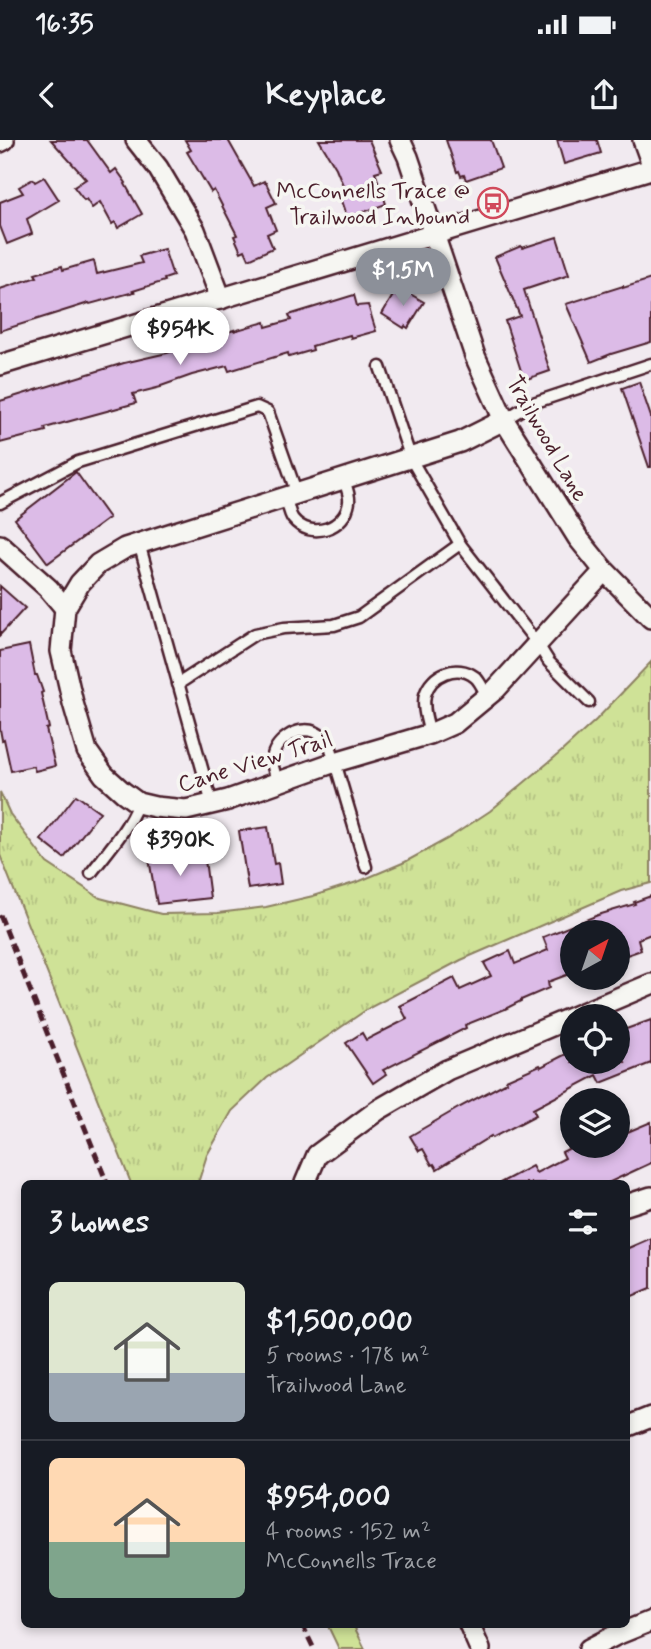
<!DOCTYPE html>
<html lang="en">
<head>
<meta charset="utf-8">
<style>
	body { margin:0; font-family:Mynerve,sans-serif; background:#242831; color:#f1f3f6; height:100vh; display:flex; flex-direction:column; font-size:26px; white-space:nowrap }
	* { box-sizing:border-box; margin:0 }
	p { font-size:23px; color:#9ea1a6 }
	.icon { flex:none; width:38px; height:38px; fill:none; stroke:currentColor; stroke-width:2; stroke-linecap:round; stroke-linejoin:round }
	.map { position:relative; flex:1; overflow:hidden }
	.panel { position:absolute; left:21px; top:1040px; width:609px; height:448px; display:flex; flex-direction:column; background:#171b24; border-radius:10px; box-shadow:0 4px 10px #0003 }
	.panel>* { flex:none }
	.needle { width:46px; rotate:40deg }
	.fabs { position:absolute; left:560px; top:780px; display:grid; gap:14px }
	.fabs a { display:grid; place-items:center; width:70px; height:70px; border-radius:50%; background:#171b24; box-shadow:0 4px 10px #0003; font-size:35px }
	.price { position:absolute; translate:-50% -60px; padding:0 16px; border-radius:24px; background:#fff; color:#222; font-size:23px; line-height:46px; filter:drop-shadow(0 2px 4px #0008) }
	.price::after { content:''; position:absolute; left:50%; top:42px; width:21px; height:16px; margin-left:-10px; background:inherit; clip-path:polygon(0 0,100% 0,50% 100%) }
	.price.current { background:#8c9099; color:#fff }
	ul { padding:0; list-style:none }
	li { display:flex; align-items:center; gap:21px; height:175px; padding:0 28px }
	li+li { border-top:2px solid #363941 }
	li span { display:grid; place-items:center; flex:none; width:196px; height:140px; border-radius:10px; color:#555 }
	li>.icon { margin-inline-start:auto }
	span .icon { width:84px; height:84px; fill:#fffc; stroke-width:1 }
	li b { font-size:30px }
	h2 { display:flex; justify-content:space-between; align-items:center; height:84px; padding:0 28px; font-size:30px }
	.status { display:flex; justify-content:space-between; align-items:center; height:49px; padding:0 35px; background:#171b24; direction:ltr }
	.status svg { height:19px; fill:currentColor }
	header { display:flex; justify-content:space-between; align-items:center; height:91px; padding:0 28px; background:#171b24; font-size:32px; font-weight:800 }
	.map>svg:first-child { display:block }
</style>
</head>
<body>
<div class="status"><b>16:35</b><svg viewBox="0 0 49 12"><path d="M0 12V9h3v3zM5 12V6h3v6zM10 12V3h3v9zM15 12V0h3v12zM26 1h20v11H26zM47 4h2v5h-2z"/></svg></div>
<header><svg class="icon" aria-label="back" viewBox="0 0 24 24"><path d="M15 5l-7 7 7 7"/></svg>Keyplace<svg class="icon" aria-label="share" viewBox="0 0 24 24"><path d="M12 15V3M7 8l5-5 5 5M5 13v7h14v-7"/></svg></header>
<div class="map">
<svg width="651" height="1509" viewBox="0 0 651 1509">
	<defs>
		<pattern id="grass-tufts" width="24" height="20" patternUnits="userSpaceOnUse" patternTransform="scale(1.75)"><rect width="24" height="20" fill="#cfe297"/><path d="M3 7l-1-3M5 7V3M7 7l1-3M15 17l-1-3M17 17v-4M19 17l1-3" fill="none" stroke="#b3c182"/></pattern>
	</defs>
	<rect width="100%" height="100%" fill="#f1eaf0"/>
	<filter id="ink" filterUnits="userSpaceOnUse"><feTurbulence type="fractalNoise" baseFrequency=".0143" numOctaves="2"/><feDisplacementMap in="SourceGraphic" scale="14" xChannelSelector="R" yChannelSelector="G"/><feConvolveMatrix kernelMatrix="1 2 1 2 8 2 1 2 1" color-interpolation-filters="sRGB"/></filter>
	<g filter="url(#ink)">
		<g fill="url(#grass-tufts)" stroke="#8c8061" stroke-width="2">
			<polygon points="651,522 651,743 621,751 461,820 369,868 267,938 232,971 207,1015 198,1043 131,1043 0,715 0,652 10,674 47,723 100,758 161,774 218,773 266,767 313,756 360,741 405,722 449,698 490,671 561,612 596,580"/>
			<polygon points="327,1484 353,1484 365,1509 339,1509"/>
		</g>
		<g fill="#dcbbe7" stroke="#4a1f2b" stroke-width="2">
			<polygon points="51,0 87,0 111,33 116,29 126,43 125,44 142,74 118,88 115,82 112,84 100,62 92,68 86,59 84,60 74,47 86,39"/>
			<polygon points="185,0 228,0 254,46 264,41 265,43 266,43 276,63 267,67 276,90 267,94 273,108 249,119 245,110 241,112 234,96 237,95 214,50 211,52 187,12 191,10"/>
			<polygon points="319,0 369,0 382,30 375,32 386,64 347,78 338,52 345,50 336,28"/>
			<polygon points="446,0 491,0 501,28 466,40 464,35 461,36 459,31 457,32"/>
			<polygon points="557,0 597,0 601,13 564,24"/>
			<polygon points="44,37 59,60 27,79 32,94 7,104 0,86 0,62 23,53 19,47 33,39 35,42"/>
			<polygon points="557,97 569,135 524,150 550,231 524,240 505,181 520,176 495,117 521,106 522,108"/>
			<polygon points="164,109 173,136 164,139 165,141 133,151 134,152 90,164 89,163 0,191 0,149 37,137 35,134 62,126 63,130 94,121 97,134 142,123 139,116"/>
			<polygon points="651,139 651,202 611,214 591,222 566,164 623,146 623,148"/>
			<polygon points="398,147 424,162 408,188 405,186 404,188 382,174"/>
			<polygon points="354,155 357,166 368,165 376,191 351,198 350,195 312,206 313,210 289,217 288,213 229,231 227,226 192,235 161,246 161,247 133,254 136,263 45,288 46,291 0,303 0,261 124,223 167,213 234,190 234,191 265,182 266,187 291,180 289,175"/>
			<polygon points="639,242 651,277 651,327 649,327 622,248"/>
			<polygon points="76,332 109,378 48,423 15,379"/>
			<polygon points="0,446 25,468 0,495"/>
			<polygon points="29,505 35,535 37,535 43,552 41,553 49,588 46,589 55,626 35,631 33,626 11,631 4,599 2,600 0,589 0,511"/>
			<polygon points="76,655 100,672 64,718 41,700"/>
			<polygon points="268,687 274,724 278,723 281,744 248,749 239,691"/>
			<polygon points="204,712 210,758 157,764 149,719"/>
			<polygon points="651,756 651,794 638,799 641,810 627,815 624,806 618,809 618,793 572,793 572,833 548,842 549,848 521,860 521,861 505,869 465,885 466,888 383,930 386,934 373,943 346,903 362,893 366,900 407,879 400,866 454,838 460,850 491,836 484,823 510,811 515,824 548,810 543,797 598,775 635,764 634,762"/>
			<polygon points="651,880 651,923 601,943 597,935 533,969 536,975 492,998 491,996 437,1029 434,1024 432,1025 423,1009 419,1011 410,996 460,967 507,942 506,940 540,925 541,927 572,911 572,922 625,922 618,904 618,892"/>
			<polygon points="651,982 651,1023 608,1043 500,1043 532,1026 536,1033 565,1018 562,1012 574,1006 618,1006 618,996"/>
			<polygon points="651,1098 651,1148 630,1157 626,1149 626,1109"/>
		</g>
		<g fill="none" stroke-linecap="round" stroke-linejoin="round">
			<g stroke="#4a1f2b" stroke-width="15">
				<g id="service">
					<polyline points="380,227 411,319 460,404 537,503 549,522 589,562"/>
					<polyline points="504,280 530,264 651,224"/>
					<path d="M286,358C288,364 289,374 293,379C311,401 346,388 349,362C350,355 346,346 344,340"/>
					<polyline points="0,363 78,322 257,267 268,272 297,354"/>
					<polyline points="139,403 212,664"/>
					<polyline points="178,544 255,494 284,488 334,485 359,477 460,404"/>
					<path d="M430,594C427,581 422,567 425,555C431,534 457,523 475,537C480,541 484,551 487,556"/>
					<path d="M278,643C276,636 272,627 272,620C274,601 298,585 315,592C320,594 325,599 329,602L366,727"/>
					<path d="M91,733C108,711 128,689 138,663"/>
				</g>
			</g>
			<g stroke="#4a1f2b" stroke-width="24">
				<g id="minor">
					<polyline points="136,0 158,28 195,90 221,159"/>
					<polyline points="400,0 408,17 475,216 504,280 578,398 603,429 651,478"/>
					<polyline points="643,0 651,22"/>
					<polyline points="0,2 4,0"/>
					<polyline points="0,225 651,29"/>
					<polyline points="504,280 460,302 125,408 98,424 80,443 65,468 61,511 73,563 87,611 104,635 123,652 138,663 155,667 186,670 228,660 335,622 430,594 455,583 496,549 604,431"/>
					<polyline points="0,405 48,448 65,468"/>
					<polyline points="305,1043 317,1015 378,970 447,930 651,844"/>
					<polyline points="626,1065 651,1057"/>
					<polyline points="626,1287 651,1277"/>
					<polyline points="469,1484 480,1509"/>
					<polyline points="589,1509 614,1496 651,1481"/>
				</g>
			</g>
			<use href="#service" stroke="#f6f6f2" stroke-width="10"/>
			<use href="#minor" stroke="#f6f6f2" stroke-width="19"/>
			<g stroke="#4a1f2b" stroke-width="5" stroke-dasharray="10 5" stroke-linecap="butt">
				<polyline points="0,775 107,1043"/>
				<polyline points="302,1484 314,1509"/>
			</g>
		</g>
	</g>
	<defs>
		<g id="bus-ring" transform="scale(1.575)"><circle r="9.5" fill="#f6f6f2" stroke="#d1495b" stroke-width="1.5"/><path d="M-5-6H5V4H4V6H2V4H-2V6H-4V4H-5ZM-3.5-4V0h7V-4ZM-3.5 1.2v1.5H-2V1.2ZM2 1.2v1.5H3.5V1.2Z" fill="#d1495b"/></g>
	</defs>
	<g fill-rule="evenodd">
		<use href="#bus-ring" x="493" y="63"/>
	</g>
	<g text-anchor="middle" stroke-width="7" stroke-linejoin="round" paint-order="stroke">
		<g font-size="23" fill="#4a1f2b" stroke="#f6f6f2" text-anchor="end">
			<text x="470" y="58">McConnells Trace @<tspan x="470" dy="26">Trailwood Inbound</tspan></text>
		</g>
		<g font-size="23" fill="#4a1f2b" stroke="#f6f6f2">
			<text transform="translate(548 298) rotate(60)" y="8">Trailwood Lane</text>
			<text transform="translate(255 621) rotate(-17)" y="8">Cane View Trail</text>
		</g>
	</g>
</svg>
<div class="fabs">
<a><svg class="needle" viewBox="-14 -14 28 28"><path d="M0-13l5 13h-10z" fill="#e53935"/><path d="M0 13l5-13h-10z" fill="#9ea1a6"/></svg></a>
<a><svg class="icon" aria-label="locate" viewBox="0 0 24 24"><circle cx="12" cy="12" r="6"/><path d="M12 2v4M12 18v4M2 12h4M18 12h4"/></svg></a>
<a><svg class="icon" aria-label="layers" viewBox="0 0 24 24"><path d="M12 4l9 5-9 5-9-5zM3 14l9 5 9-5"/></svg></a>
</div>
<b class="price current" style="left:403px;top:168px">$1.5M</b>
<b class="price" style="left:180px;top:227px">$954K</b>
<b class="price" style="left:180px;top:738px">$390K</b>
<section class="panel">
<h2>3 homes<svg class="icon" aria-label="filters" viewBox="0 0 24 24"><path d="M4 7h16M4 17h16"/><circle cx="9" cy="7" r="2"/><circle cx="15" cy="17" r="2"/></svg></h2>
<ul>
<li><span style="background:linear-gradient(#dfe7d0 65%,#9aa5b1 0)"><svg class="icon" aria-label="home" viewBox="0 0 24 24"><path d="M3 11l9-7 9 7M6 9v11h12V9"/></svg></span><div><b>$1,500,000</b><p>5 rooms · 178 m²</p><p>Trailwood Lane</p></div></li>
<li><span style="background:linear-gradient(#ffd9b3 60%,#7fa58c 0)"><svg class="icon" aria-label="home" viewBox="0 0 24 24"><path d="M3 11l9-7 9 7M6 9v11h12V9"/></svg></span><div><b>$954,000</b><p>4 rooms · 152 m²</p><p>McConnells Trace</p></div></li>
</ul>
</section>
</div>
</body>
</html>
